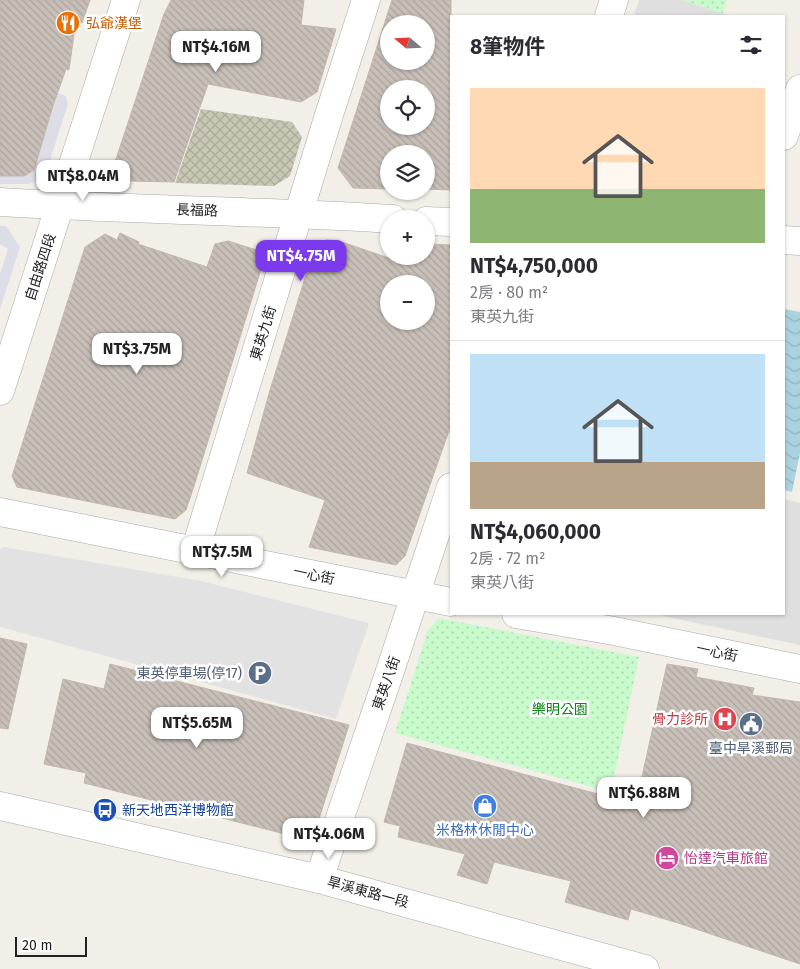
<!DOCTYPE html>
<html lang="zh-TW">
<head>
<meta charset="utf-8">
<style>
	body { margin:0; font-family:"Fira Sans","Noto Sans TC",sans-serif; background:#f2f2f3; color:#2b2b33; height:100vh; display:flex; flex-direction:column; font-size:19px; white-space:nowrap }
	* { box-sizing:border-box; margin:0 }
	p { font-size:16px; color:#7c7c81 }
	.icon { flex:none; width:28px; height:28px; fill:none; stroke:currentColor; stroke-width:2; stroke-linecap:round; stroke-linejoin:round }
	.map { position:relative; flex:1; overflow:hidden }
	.details { position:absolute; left:450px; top:15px; width:335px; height:600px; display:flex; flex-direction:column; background:#fff; border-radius:0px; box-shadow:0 1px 4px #0004 }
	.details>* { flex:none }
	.needle { width:32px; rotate:289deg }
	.fabs { position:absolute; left:380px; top:15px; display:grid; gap:10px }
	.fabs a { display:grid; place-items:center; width:55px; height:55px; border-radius:50%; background:#fff; box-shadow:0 1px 4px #0004; font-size:25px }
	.scale { position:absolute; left:15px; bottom:12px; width:72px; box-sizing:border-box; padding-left:5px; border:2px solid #222; border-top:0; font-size:14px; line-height:18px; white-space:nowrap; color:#222; -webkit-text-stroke:4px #fff; paint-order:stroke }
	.price { position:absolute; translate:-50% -42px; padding:0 11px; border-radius:10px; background:#fff; color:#222; font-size:16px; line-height:32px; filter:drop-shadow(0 1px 2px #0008) }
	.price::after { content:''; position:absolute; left:50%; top:30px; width:15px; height:11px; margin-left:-8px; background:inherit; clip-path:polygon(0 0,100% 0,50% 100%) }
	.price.selected { background:#7c3aed; color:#fff }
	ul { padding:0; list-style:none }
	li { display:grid; align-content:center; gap:10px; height:265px; padding:0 20px }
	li+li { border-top:1px solid #e1e1e2 }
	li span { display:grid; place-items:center; height:155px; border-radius:0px; color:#555 }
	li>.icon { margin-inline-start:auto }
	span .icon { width:90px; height:90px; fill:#fffc; stroke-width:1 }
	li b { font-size:21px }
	h2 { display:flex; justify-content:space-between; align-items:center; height:60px; padding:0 20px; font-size:21px }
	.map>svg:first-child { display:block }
</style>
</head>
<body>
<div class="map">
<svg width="800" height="969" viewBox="0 0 800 969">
	<defs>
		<pattern id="construction-cross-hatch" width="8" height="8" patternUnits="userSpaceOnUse" patternTransform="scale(1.25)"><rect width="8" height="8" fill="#c7c7b4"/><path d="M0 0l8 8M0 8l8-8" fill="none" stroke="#abab9a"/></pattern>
		<pattern id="park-dots" width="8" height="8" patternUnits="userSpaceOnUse" patternTransform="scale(1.25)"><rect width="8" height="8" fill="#c8facc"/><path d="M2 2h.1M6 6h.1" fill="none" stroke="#acd6af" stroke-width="1.8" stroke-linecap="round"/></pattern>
		<pattern id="water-waves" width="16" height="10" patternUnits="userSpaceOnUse" patternTransform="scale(1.25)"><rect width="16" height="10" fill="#aad3df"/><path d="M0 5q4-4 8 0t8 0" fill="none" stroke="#92b5bf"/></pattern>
		<pattern id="building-back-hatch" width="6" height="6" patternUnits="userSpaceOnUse" patternTransform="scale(1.25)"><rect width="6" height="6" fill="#c7bfb8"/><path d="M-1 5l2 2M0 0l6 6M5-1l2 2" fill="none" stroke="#aba49e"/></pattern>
	</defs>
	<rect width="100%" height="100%" fill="#f2efe9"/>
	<g fill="#e0dfdf">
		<polygon points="639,0 683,0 731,16 634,16"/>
		<polygon points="784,499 800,503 800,645 663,616 661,614 784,614"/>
	</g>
	<polygon fill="url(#construction-cross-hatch)" points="201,109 292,122 302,137 290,176 274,186 175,183"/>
	<g fill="url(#park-dots)">
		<polygon points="683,0 727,0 723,13"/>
		<polygon points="439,618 639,657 611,792 395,733 428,630"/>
	</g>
	<polygon fill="#e2e2e2" points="4,547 201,581 369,623 336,719 0,627 0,549"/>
	<g fill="#dddde8">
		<polygon points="58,93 66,96 68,104 50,160 43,174 36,181 29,184 0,184 0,176 24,176 34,170"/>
		<polygon points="0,226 6,226 20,247 0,309 0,274 8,249 0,244"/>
	</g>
	<polygon fill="url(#water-waves)" points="784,309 800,312 800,453 792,492 784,490"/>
	<g fill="url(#building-back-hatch)" stroke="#c4b6ab" fill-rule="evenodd">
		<polygon points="0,0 90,0 82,23 76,20 69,70 66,69 54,103 34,170 24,176 0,176"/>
		<polygon points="171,0 304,0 301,25 336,29 317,92 301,102 208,84 174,182 127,181 113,168 164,14"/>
		<path d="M392,0H451V190L426,189V154H389V189L353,188L338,168ZM389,24H426V61H389ZM389,89H426V126H389Z"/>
		<polygon points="120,233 139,242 138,244 207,267 215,244 228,241 266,253 195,483 186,510 175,519 17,487 12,476 85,247 105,234 117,240"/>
		<path d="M326,240L339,241L406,264L408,256H426V244L451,245V425L405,556L396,565L309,547L325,500L247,473L270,390L311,259ZM389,284H426V321H389Z"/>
		<polygon points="0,638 27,644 8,729 0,728"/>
		<polygon points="110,664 349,725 317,825 289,835 84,783 86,773 44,764 63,679 104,689"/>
		<polygon points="667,664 698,669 696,677 754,688 752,695 800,702 800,964 678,923 631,909 628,920 565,902 571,881 494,862 487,884 457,875 465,854 398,837 400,826 384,822 407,743 609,797 610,793 637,799"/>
	</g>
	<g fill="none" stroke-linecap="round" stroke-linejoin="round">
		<g stroke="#a9a9a9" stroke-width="29">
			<g id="minor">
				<polyline points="609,16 614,0"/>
				<polyline points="784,136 800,89"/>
				<path d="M0,202C131,210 262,211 393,219"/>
				<polyline points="426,221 451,222"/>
				<polyline points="784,240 800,241"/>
				<polyline points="0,391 126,0"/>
				<polyline points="0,512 451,602"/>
				<polyline points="195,551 329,115 366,0"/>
				<polyline points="516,614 614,631 800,669"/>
				<polyline points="0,806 319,879 645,969"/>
				<polyline points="319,879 388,677 451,487"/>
			</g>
		</g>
		<use href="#minor" stroke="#fff" stroke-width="28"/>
	</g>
	<defs>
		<g id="restaurant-disc" transform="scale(1.25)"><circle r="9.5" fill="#e8710a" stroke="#fff"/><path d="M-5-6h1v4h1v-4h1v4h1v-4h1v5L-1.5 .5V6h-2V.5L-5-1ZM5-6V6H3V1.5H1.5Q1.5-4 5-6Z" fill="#fff"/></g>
		<g id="parking-disc" transform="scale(1.25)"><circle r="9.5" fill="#5c6f8a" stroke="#fff"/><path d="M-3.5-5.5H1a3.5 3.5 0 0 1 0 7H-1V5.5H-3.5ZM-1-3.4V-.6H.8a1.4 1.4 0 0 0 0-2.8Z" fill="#fff"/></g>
		<g id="hospital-disc" transform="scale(1.25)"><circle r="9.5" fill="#e0444e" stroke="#fff"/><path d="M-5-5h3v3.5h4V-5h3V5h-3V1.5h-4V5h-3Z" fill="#fff"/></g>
		<g id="civic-disc" transform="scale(1.25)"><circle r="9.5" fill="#5c6f8a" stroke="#fff"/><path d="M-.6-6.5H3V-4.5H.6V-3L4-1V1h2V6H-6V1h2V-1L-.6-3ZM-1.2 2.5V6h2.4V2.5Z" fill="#fff"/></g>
		<g id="shop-disc" transform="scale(1.25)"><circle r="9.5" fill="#3f7fe0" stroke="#fff"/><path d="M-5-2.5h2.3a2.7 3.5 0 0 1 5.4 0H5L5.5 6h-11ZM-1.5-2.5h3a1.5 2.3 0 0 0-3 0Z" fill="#fff"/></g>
		<g id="bus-disc" transform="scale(1.25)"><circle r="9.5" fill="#1a4fb4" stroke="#fff"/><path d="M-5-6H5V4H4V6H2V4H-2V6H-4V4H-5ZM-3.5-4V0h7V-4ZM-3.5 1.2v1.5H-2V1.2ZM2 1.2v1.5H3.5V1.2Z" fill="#fff"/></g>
		<g id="hotel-disc" transform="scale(1.25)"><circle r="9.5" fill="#d1479c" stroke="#fff"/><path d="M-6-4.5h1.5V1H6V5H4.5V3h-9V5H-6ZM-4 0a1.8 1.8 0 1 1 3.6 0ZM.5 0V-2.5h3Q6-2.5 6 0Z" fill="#fff"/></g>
	</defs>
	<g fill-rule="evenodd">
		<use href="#restaurant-disc" x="68" y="23"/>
		<use href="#parking-disc" x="260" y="673"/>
		<use href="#hospital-disc" x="725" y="719"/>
		<use href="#civic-disc" x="751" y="724"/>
		<use href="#shop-disc" x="485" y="806"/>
		<use href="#bus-disc" x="105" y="810"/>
		<use href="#hotel-disc" x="667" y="858"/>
	</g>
	<g text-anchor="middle" stroke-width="5" stroke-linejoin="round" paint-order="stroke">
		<g font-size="14" fill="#c56008" stroke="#fff" text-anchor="start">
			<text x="86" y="28">弘爺漢堡</text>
		</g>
		<g font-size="14" fill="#222" stroke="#fff">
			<text transform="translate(197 210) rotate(2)" y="5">長福路</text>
			<text transform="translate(40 267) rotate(-72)" y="5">自由路四段</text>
			<text transform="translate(263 333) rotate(-73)" y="5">東英九街</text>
			<text transform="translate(314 575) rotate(12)" y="5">一心街</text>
			<text transform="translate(717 652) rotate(12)" y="5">一心街</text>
			<text transform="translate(386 683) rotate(-71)" y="5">東英八街</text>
			<text transform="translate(368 892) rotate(15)" y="5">旱溪東路一段</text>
		</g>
		<g font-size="14" fill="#4e5e75" stroke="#fff" text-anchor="end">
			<text x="242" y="678">東英停車場(停17)</text>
			<text x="751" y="753" text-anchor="middle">臺中旱溪郵局</text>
		</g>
		<g font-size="14" fill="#0c8416" stroke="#fff">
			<text x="560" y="714">樂明公園</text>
		</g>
		<g font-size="14" fill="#be3a42" stroke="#fff" text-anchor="end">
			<text x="708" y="724">骨力診所</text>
		</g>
		<g font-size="14" fill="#164399" stroke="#fff" text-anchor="start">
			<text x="122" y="815">新天地西洋博物館</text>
		</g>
		<g font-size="14" fill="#366cbe" stroke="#fff">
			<text x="485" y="835">米格林休閒中心</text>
		</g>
		<g font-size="14" fill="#b23c85" stroke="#fff" text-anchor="start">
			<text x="684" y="863">怡達汽車旅館</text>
		</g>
	</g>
</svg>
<div class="fabs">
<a><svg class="needle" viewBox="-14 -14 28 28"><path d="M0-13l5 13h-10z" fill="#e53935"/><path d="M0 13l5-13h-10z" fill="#7c7c81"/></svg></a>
<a><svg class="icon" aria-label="locate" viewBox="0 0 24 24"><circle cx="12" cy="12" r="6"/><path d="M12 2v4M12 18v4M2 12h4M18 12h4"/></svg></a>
<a><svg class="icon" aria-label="layers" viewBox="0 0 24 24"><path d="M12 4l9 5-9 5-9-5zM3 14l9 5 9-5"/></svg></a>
<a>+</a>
<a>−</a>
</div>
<div class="scale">20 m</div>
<b class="price" style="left:216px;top:73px">NT$4.16M</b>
<b class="price" style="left:83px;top:202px">NT$8.04M</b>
<b class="price selected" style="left:301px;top:282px">NT$4.75M</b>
<b class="price" style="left:137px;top:375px">NT$3.75M</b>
<b class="price" style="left:222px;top:578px">NT$7.5M</b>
<b class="price" style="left:197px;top:749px">NT$5.65M</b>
<b class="price" style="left:644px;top:819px">NT$6.88M</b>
<b class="price" style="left:329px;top:860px">NT$4.06M</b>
<section class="details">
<h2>8筆物件<svg class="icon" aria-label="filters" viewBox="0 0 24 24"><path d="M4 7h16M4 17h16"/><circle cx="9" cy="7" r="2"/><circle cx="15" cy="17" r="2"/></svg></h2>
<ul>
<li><span style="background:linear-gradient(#ffd9b3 65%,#8fb573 0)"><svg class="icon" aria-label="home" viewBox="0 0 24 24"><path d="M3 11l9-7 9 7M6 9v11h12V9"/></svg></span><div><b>NT$4,750,000</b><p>2房 · 80 m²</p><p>東英九街</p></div></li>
<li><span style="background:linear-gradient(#bfe0f5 70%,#b9a48a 0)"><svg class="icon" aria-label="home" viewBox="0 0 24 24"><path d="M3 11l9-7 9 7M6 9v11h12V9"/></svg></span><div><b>NT$4,060,000</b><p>2房 · 72 m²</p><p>東英八街</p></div></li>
</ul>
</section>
</div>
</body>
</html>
